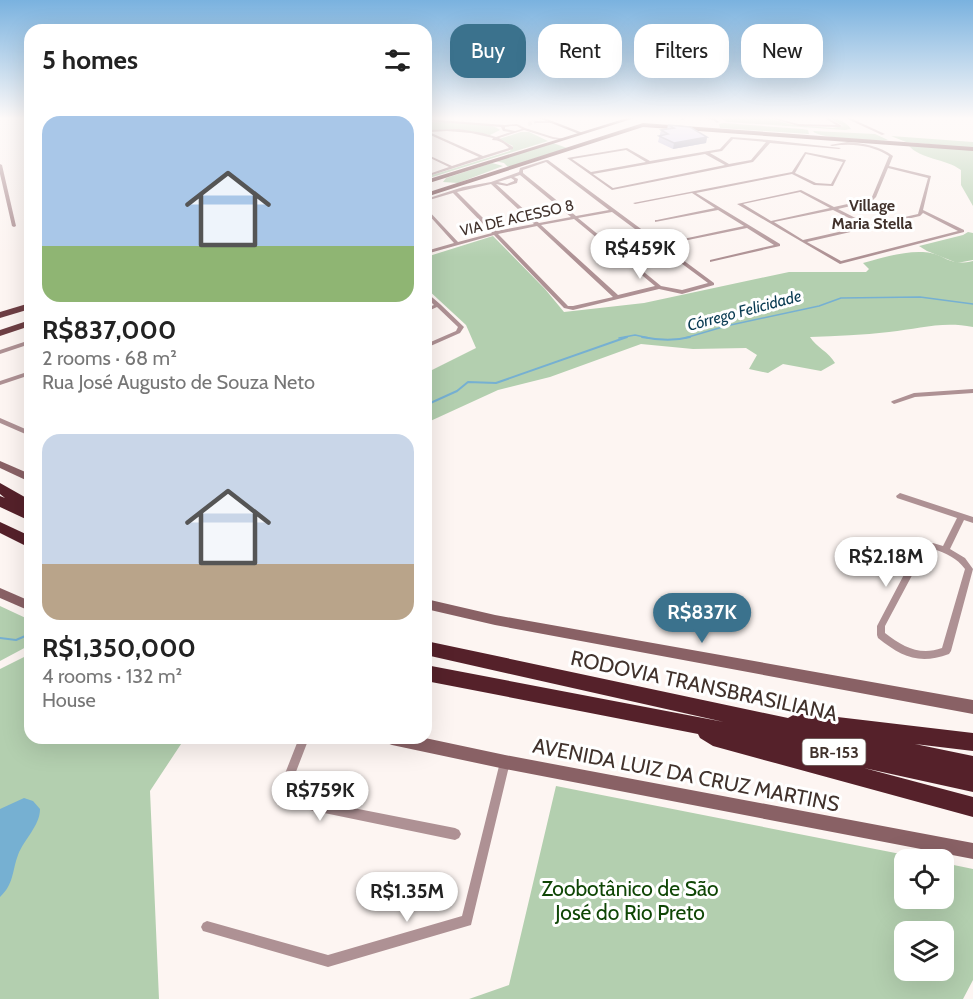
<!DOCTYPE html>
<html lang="en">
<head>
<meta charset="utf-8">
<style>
	body { margin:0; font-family:Cabin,sans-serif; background:#f2f2f2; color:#222; height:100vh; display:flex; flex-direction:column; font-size:22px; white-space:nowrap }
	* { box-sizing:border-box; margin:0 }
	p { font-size:20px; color:#767676 }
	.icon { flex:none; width:33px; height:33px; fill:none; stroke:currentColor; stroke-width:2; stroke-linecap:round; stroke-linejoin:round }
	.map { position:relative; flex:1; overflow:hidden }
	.panel { position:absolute; left:24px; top:24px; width:408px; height:720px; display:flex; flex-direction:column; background:#fff; border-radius:18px; box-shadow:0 6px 24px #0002 }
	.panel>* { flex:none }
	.hud { position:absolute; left:450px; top:24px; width:432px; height:54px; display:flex; gap:12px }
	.fabs { position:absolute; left:894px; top:849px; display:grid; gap:12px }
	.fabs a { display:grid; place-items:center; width:60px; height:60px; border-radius:12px; background:#fff; box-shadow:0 6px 24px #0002; font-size:30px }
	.price { position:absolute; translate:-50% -51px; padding:0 14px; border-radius:21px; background:#fff; color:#222; font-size:20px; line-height:39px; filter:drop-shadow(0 2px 3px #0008) }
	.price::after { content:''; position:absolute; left:50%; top:36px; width:18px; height:14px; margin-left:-9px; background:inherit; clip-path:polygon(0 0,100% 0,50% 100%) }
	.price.selected { background:#3b728d; color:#fff }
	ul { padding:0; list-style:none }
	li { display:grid; align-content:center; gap:12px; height:318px; padding:0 18px }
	li span { display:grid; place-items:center; height:186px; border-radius:18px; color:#555 }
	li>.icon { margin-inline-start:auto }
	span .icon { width:108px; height:108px; fill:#fffc; stroke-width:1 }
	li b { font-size:26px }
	h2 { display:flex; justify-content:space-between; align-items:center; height:72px; padding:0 18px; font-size:26px }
	.chip { padding:0 21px; border-radius:18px; background:#fff; box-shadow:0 6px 24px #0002; font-size:21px; line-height:54px }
	.chip.selected { background:#3b728d; color:#fff }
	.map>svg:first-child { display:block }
</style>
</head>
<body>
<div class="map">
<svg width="973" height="999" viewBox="0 0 973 999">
	<rect width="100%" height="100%" fill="#fdf5f2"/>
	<g fill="#b3cfaf" fill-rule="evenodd">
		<path d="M717,117H766L793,125L833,128L843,126L828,117C835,117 847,122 851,129L845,130L727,122Z"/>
		<path d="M426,122C442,122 489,120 500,130L490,135L461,130H426Z"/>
		<polygon points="724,123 802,129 808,130 809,134 720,128 719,124"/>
		<path d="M813,131L875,134L888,140C877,142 819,139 813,131Z"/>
		<polygon points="521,132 529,132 548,141 426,179 426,177 510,151 513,146 499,139"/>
		<polygon points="891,136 973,142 973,148 906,142"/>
		<polygon points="553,143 567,148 508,167 504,163 495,161"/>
		<path d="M908,145L973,150V206L961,185V170C945,158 921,160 908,145Z"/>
		<polygon points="492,163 503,166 458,183 443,182 446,178"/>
		<polygon points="968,232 973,233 973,260 957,263 927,251 919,246 963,235"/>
		<path d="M493,236L545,289L564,312L644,303L789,272H866L869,269L863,263C881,258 903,251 923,252C946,253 946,267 973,261V327C941,321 920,329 889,332C863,335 836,336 810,337C816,347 829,352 835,363L821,371L783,364L768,373L749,369L757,355L746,348L693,349L641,344L550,377L498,390L426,423V373L476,348L466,325L426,288V257Z"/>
		<polygon points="0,606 30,620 30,645 0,661"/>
		<polygon points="30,654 30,738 185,738 150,791 159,999 0,999 0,669"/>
		<path d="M556,786L926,859L904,860V898H944V863L973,869V980L963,999H469L509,985ZM904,932H944V970H904Z"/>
	</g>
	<path fill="#76b0d2" d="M24,798L33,801L40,809C40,826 24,839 18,855C12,871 14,884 0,897V809Z"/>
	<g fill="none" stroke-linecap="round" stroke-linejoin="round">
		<g stroke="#76b0d2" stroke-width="1.5">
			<polyline points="619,338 635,335 649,338"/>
			<polyline points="685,338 726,326 819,306 841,298 920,297 973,304"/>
		</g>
		<g stroke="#76b0d2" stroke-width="2">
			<path d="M642,337C657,340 675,341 690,337"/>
			<polyline points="426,405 457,391 468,382 496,383 627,337"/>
			<polyline points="0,638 16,640 30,634"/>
		</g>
		<polyline stroke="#d7ceca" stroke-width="4" stroke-dasharray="4 2" stroke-linecap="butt" points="528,124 535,122"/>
		<g fill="#ae9194" fill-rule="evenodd">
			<polygon points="683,117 687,117 683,120 681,120"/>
			<polygon points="695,117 714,118 719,122 717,123 713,120"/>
			<polygon points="767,117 772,117 798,124 836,125 823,117 827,117 842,126 840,127 798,126"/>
			<path d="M426,119L505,125L517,124L525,128L553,137L565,139L563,140L553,139L524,130L499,138L513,147V149L426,177V175L449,167L426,156V154L452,166L479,157L426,133V130L459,129L483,133L496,137L511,132L503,131L501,127L426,121ZM511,126H517L522,129L515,131L505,129V127ZM447,131L471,133L493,138L492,140C499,140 504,143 509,148L483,156L429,132Z"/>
			<polygon points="535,121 552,121 554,122 552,123 534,123"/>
			<path d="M731,137L769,140L841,148L839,149L770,143L753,162L612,190L567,158L627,148L650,161L720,149ZM733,139L766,142L751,160L729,164L710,153L722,151ZM626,150L646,162L591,172L572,159ZM705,154L725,165L613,188L593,174Z"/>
			<path d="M847,142C863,143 880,146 893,156L889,166L931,176L923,210L964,230V232L840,264L737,204L801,190L834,207L870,199L872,197L889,156C872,145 851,143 832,146L830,145ZM888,168L928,178L918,214L869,225L838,209L872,201L876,197ZM800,192L830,208L771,221L743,204ZM833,210L865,226L803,240L774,222ZM923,213L958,231L841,261L807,242L920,216Z"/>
			<path d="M805,152L846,160L833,186L814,185L792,174L696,193L780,244V246L710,262V260L774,245L747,228L683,241V239L744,226L718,210L655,222V220H657L715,208L692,193L635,204L633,203L792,172ZM806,154L843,162L831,184L816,183L795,173Z"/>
			<path d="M546,160H548L714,283V285L682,294L659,289L573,310L564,308L494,235L426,254V251L454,243L426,212V208L458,242L492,233L453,193L426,201V199L463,187L491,182L519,172L520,168ZM546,162L609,210L576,216L523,173V170ZM520,175L571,217L539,223L496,184L507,186L517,183L518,179L514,177ZM511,178L514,180V181L507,184L498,182ZM491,184L534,224L496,231L457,192ZM612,212L708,283L682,290L661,286L578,218ZM574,219L655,286L618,295L541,225ZM537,226L613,297L573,306H568L498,234Z"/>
			<polygon points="0,164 2,165 16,226 14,227 12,226 0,174"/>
			<polygon points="426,292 440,304 464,327 460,333 426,348 426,344 456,331 458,327 437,307 426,312 426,308 434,305 426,297"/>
			<polygon points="30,340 30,344 0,354 0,350"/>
			<polygon points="30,371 30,375 0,385 0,381"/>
			<polygon points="973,389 973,393 915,397 894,404 891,402 892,401 914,393"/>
			<polygon points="0,418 30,431 30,436 0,423"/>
			<path d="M900,493L973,517V523L964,520L950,549L965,558L973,569L951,651L949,654C919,665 902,657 878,638L877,635V626L919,546L933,543L943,546L957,518L897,498L896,496ZM933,549C946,553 957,558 965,569L942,648C920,656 903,647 885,633V626L925,551Z"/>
			<polygon points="299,738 309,738 287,795 455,828 459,830 461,834 459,838 455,840 276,803 275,799"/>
			<polygon points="505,757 509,758 510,762 471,925 328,967 203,931 201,927 203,923 207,921 328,955 462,916 500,762 501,758"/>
		</g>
		<polygon fill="#ae9194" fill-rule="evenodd" points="843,117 848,117 885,134 882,135"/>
		<g fill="#896165" fill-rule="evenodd">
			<polygon points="536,117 542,117 583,133 579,134"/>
			<polygon points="0,461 30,474 30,482 0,468"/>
			<polygon points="0,588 30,601 30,611 0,598"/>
			<polygon points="426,599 495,615 973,700 973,714 495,625 426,609"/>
			<polygon points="385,738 425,738 505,755 973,843 973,859 505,769 392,745 387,743"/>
		</g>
		<g fill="#6e3f44" fill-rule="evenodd">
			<polygon points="630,117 638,117 426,184 426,180"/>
			<polygon points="643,123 973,147 973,151 643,127 426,197 426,193"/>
			<polygon points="30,303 30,309 0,318 0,312"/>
			<polygon points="30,320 30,326 0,336 0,330"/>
		</g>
		<g fill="#55212a" fill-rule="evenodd">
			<polygon points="0,483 30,500 30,521 0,507 0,496 5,498 0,494"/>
			<polygon points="0,522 30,536 30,548 0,533"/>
			<polygon points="426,641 788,718 795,714 812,714 973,733 973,751 915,744 973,756 973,792 864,768 973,797 973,817 713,746 700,738 698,734 426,681 426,665 724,722 426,655"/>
		</g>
	</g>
	<polygon fill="#bab8d6" points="668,125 707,137 706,143 673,149 658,142 661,130 667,129"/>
	<polygon fill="#9796ae" points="707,137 706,143 673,149 674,143"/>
	<polygon fill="#d8d6f9" stroke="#9796ae" stroke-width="1.5" points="668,125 690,127 707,137 674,143 659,136 668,134 661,130 674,128"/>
	<linearGradient id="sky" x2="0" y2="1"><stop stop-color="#7ab2df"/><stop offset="0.46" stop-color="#fefaf9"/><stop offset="1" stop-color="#fefaf9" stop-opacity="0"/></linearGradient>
	<rect width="973" height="257" fill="url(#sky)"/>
	<g text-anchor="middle" stroke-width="6" stroke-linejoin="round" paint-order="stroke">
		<g font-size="15" fill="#41322c" stroke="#fff">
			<text transform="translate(517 218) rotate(-13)" y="5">VIA DE ACESSO 8</text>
		</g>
		<g font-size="16" font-weight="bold" fill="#41322c" stroke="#fff">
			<text x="872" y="211">Village<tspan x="872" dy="18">Maria Stella</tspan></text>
		</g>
		<g font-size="16" font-style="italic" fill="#093b52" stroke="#fff">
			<text transform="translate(744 310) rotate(-15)" y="6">Córrego Felicidade</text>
		</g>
		<rect fill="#fff" stroke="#7a706b" stroke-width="1.5" x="802.5" y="739" width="63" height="26" rx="4.5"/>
		<g font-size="16" font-weight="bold" fill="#41322c">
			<text x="834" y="758">BR-153</text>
		</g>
		<g font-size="21" fill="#41322c" stroke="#fff">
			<text transform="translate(704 686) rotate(12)" y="7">RODOVIA TRANSBRASILIANA</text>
			<text transform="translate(686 775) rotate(11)" y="7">AVENIDA LUIZ DA CRUZ MARTINS</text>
		</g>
		<g font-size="21" fill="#0f4605" stroke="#fff">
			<text x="630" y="896">Zoobotânico de São<tspan x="630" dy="24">José do Rio Preto</tspan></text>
		</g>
	</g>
</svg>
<div class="fabs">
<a><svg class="icon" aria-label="locate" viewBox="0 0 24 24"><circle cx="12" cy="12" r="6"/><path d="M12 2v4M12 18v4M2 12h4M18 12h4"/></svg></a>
<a><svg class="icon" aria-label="layers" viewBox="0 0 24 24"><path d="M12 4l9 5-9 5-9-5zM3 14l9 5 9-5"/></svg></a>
</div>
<b class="price" style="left:640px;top:280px">R$459K</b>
<b class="price" style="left:886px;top:588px">R$2.18M</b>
<b class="price selected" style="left:702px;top:644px">R$837K</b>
<b class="price" style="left:320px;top:822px">R$759K</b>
<b class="price" style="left:407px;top:923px">R$1.35M</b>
<div class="hud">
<a class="chip selected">Buy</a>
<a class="chip">Rent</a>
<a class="chip">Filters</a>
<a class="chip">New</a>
</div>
<section class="panel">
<h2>5 homes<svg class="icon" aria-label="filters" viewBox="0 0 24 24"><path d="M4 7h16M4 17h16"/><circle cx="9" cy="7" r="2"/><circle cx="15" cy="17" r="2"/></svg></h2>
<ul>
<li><span style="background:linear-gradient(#a9c7e8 70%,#8fb573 0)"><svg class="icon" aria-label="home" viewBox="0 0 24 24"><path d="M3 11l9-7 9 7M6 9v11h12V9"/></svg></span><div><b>R$837,000</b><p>2 rooms · 68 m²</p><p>Rua José Augusto de Souza Neto</p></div></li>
<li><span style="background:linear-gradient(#c9d6e8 70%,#b9a48a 0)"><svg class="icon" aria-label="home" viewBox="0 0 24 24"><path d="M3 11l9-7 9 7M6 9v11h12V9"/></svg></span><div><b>R$1,350,000</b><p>4 rooms · 132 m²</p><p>House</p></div></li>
</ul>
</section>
</div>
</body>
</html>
